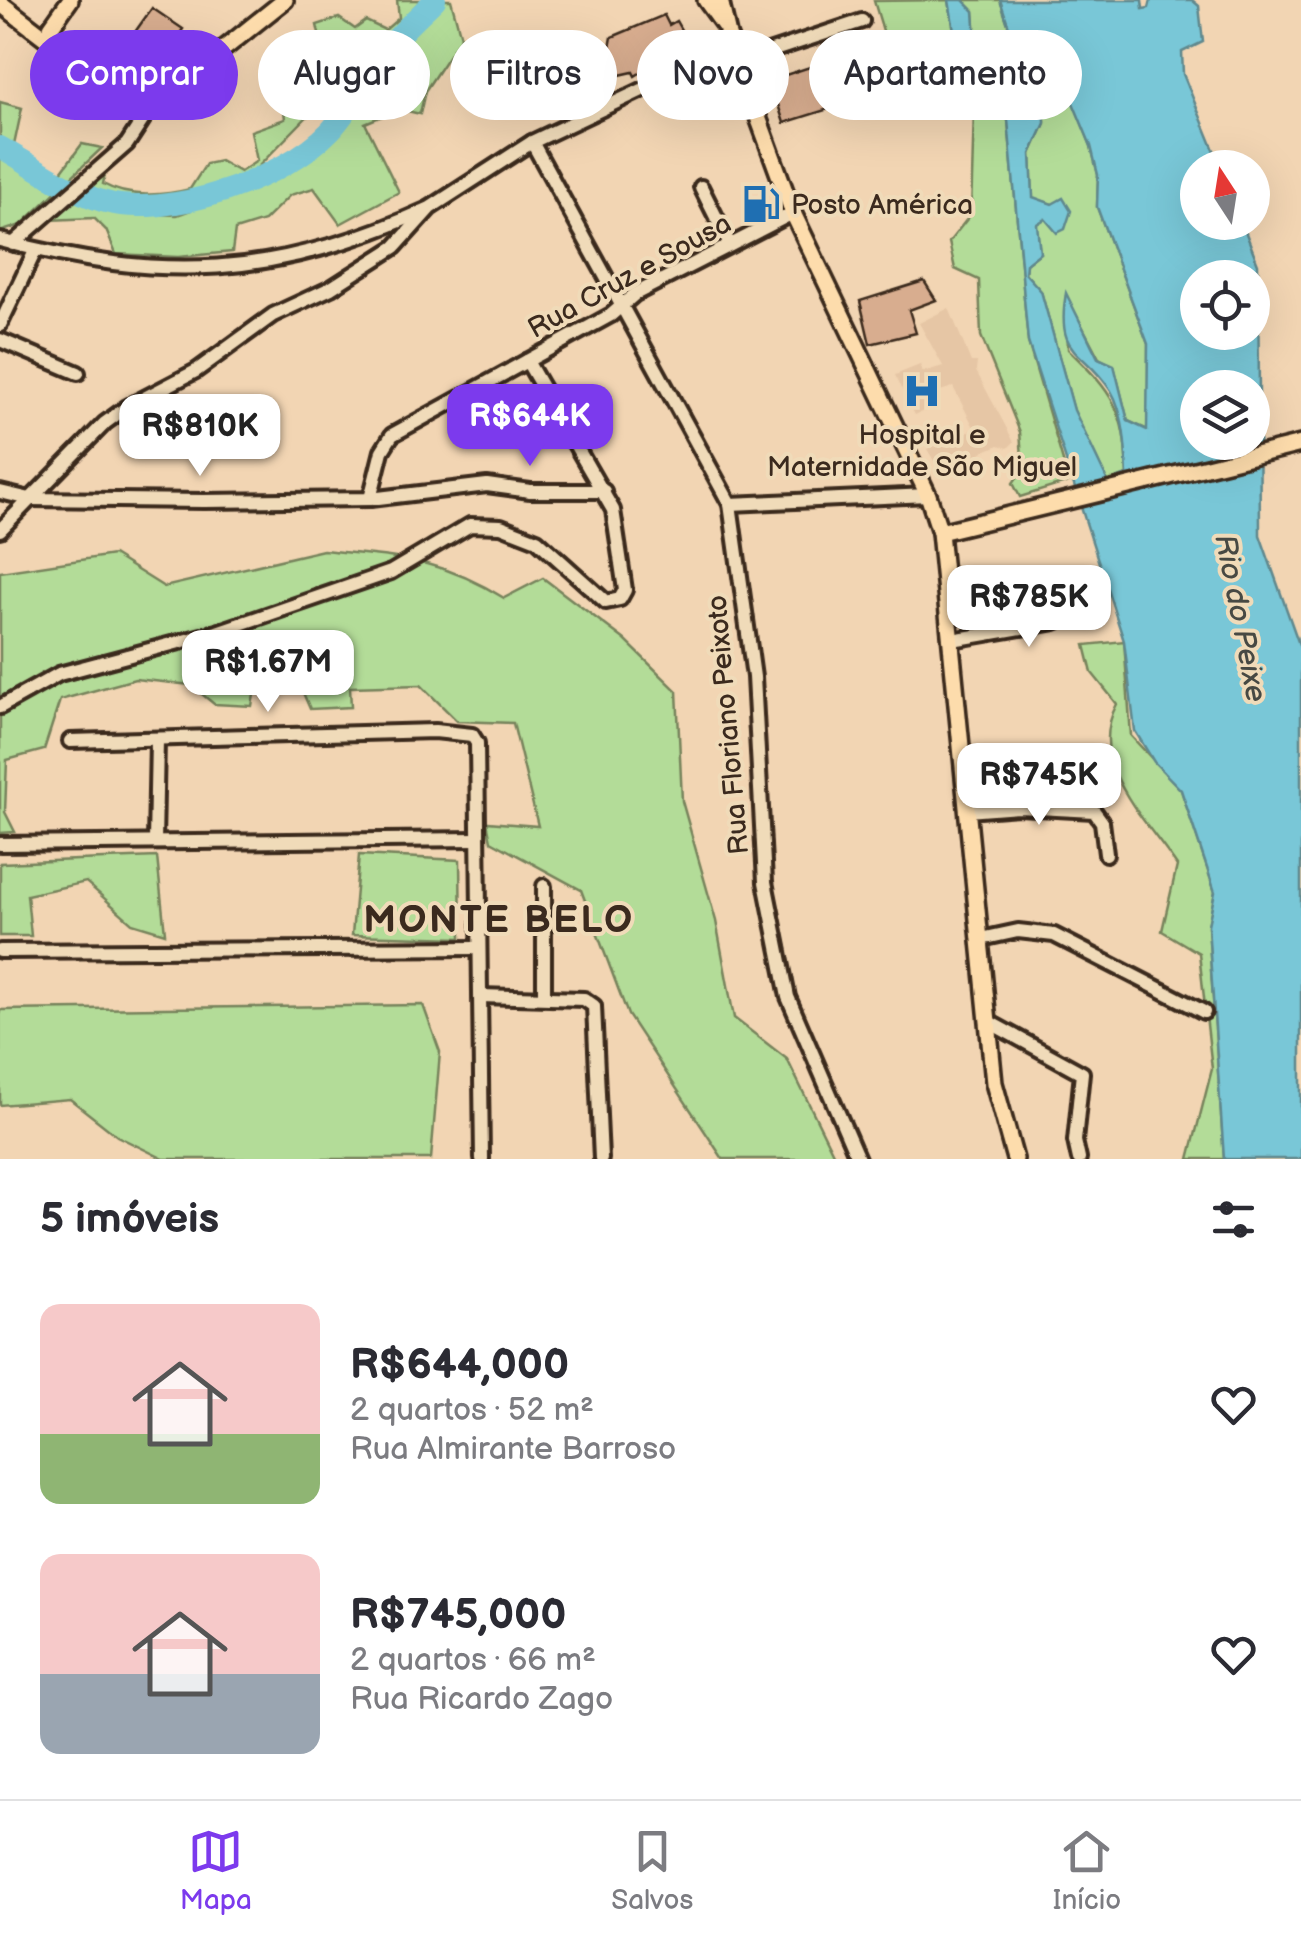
<!DOCTYPE html>
<html lang="pt">
<head>
<meta charset="utf-8">
<style>
	body { margin:0; font-family:"Balsamiq Sans",sans-serif; background:#f7f7f7; color:#2b2b33; height:100vh; display:flex; flex-direction:column; font-size:38px; white-space:nowrap }
	* { box-sizing:border-box; margin:0 }
	p { font-size:32px; color:#7c7c81 }
	.icon { flex:none; width:55px; height:55px; fill:none; stroke:currentColor; stroke-width:2; stroke-linecap:round; stroke-linejoin:round }
	.map { position:relative; height:1159px; overflow:hidden }
	.side { display:flex; flex-direction:column; background:#fff; flex:1 }
	.side>* { flex:none }
	.guide { position:absolute; left:30px; top:30px; width:1242px; height:90px; display:flex; gap:20px }
	.needle { width:65px; rotate:348deg }
	.controls { position:absolute; left:1180px; top:150px; display:grid; gap:20px }
	.controls a { display:grid; place-items:center; width:90px; height:90px; border-radius:50%; background:#fff; box-shadow:0 10px 40px #0002; font-size:50px }
	.price { position:absolute; translate:-50% -85px; padding:0 22px; border-radius:20px; background:#fff; color:#222; font-size:32px; line-height:65px; filter:drop-shadow(0 2px 5px #0008) }
	.price::after { content:''; position:absolute; left:50%; top:60px; width:30px; height:22px; margin-left:-15px; background:inherit; clip-path:polygon(0 0,100% 0,50% 100%) }
	.price.selected { background:#7c3aed; color:#fff }
	ul { padding:0; list-style:none }
	li { display:flex; align-items:center; gap:30px; height:250px; padding:0 40px }
	li span { display:grid; place-items:center; flex:none; width:280px; height:200px; border-radius:20px; color:#555 }
	li>.icon { margin-inline-start:auto }
	span .icon { width:120px; height:120px; fill:#fffc; stroke-width:1 }
	li b { font-size:42px }
	h2 { display:flex; justify-content:space-between; align-items:center; height:120px; padding:0 40px; font-size:42px }
	.tag { padding:0 35px; border-radius:45px; background:#fff; box-shadow:0 10px 40px #0002; font-size:35px; line-height:90px }
	.tag.selected { background:#7c3aed; color:#fff }
	.tab-bar { display:flex; justify-content:space-around; align-items:center; height:140px; border-top:2px solid #e1e1e2; background:#fff; font-size:28px; color:#7c7c81 }
	.tab-bar a { display:grid; justify-items:center; gap:5px }
	.tab-bar .selected { color:#7c3aed }
	.map>svg:first-child { display:block }
</style>
</head>
<body>
<div class="map">
<svg width="1301" height="1159" viewBox="0 0 1301 1159">
	<rect width="100%" height="100%" fill="#f2d5b3"/>
	<filter id="ink" filterUnits="userSpaceOnUse"><feTurbulence type="fractalNoise" baseFrequency=".01" numOctaves="2"/><feDisplacementMap in="SourceGraphic" scale="20" xChannelSelector="R" yChannelSelector="G"/><feConvolveMatrix kernelMatrix="1 2 1 2 8 2 1 2 1" color-interpolation-filters="sRGB"/></filter>
	<g filter="url(#ink)">
		<polygon fill="#e6c6a5" points="949,308 971,362 977,362 976,371 1014,442 1008,448 999,445 951,465 942,474 927,449 975,429 953,387 930,394 934,406 915,415 895,375 920,365 923,372 943,366 919,323"/>
		<g fill="#b3dc98" stroke="#77835b" stroke-width="2.5">
			<path d="M397,0H421L251,174L182,198L124,201L82,190L106,169L103,184C128,198 163,196 190,189L206,164L220,161L240,172L257,161L251,131L285,119L282,94L291,89L313,109L331,87L317,25L339,18L355,29L366,21L385,30L399,18Z"/>
			<polygon points="441,0 451,0 461,37 425,91 420,114 399,109 365,123 399,192 340,224 314,188 290,195 264,221 235,230 232,252 178,257 116,254 106,230 94,218 47,220 71,199 129,213 177,215 227,197 319,147 424,13"/>
			<polygon points="949,0 956,43 978,87 1008,120 1028,342 1069,482 1020,497 1013,483 1023,469 1020,432 981,336 979,280 955,269 949,242 971,214 974,110 929,47 888,47 874,1"/>
			<polygon points="963,0 1000,0 1020,60 1016,86 1001,89 977,55 974,11"/>
			<path d="M1065,81L1091,146L1098,175L1097,207L1148,344V430L1128,421L1114,366L1099,358L1066,295L1068,349C1114,394 1125,409 1127,475L1108,483L1074,411L1041,291L1025,273L1026,264L1040,253L1036,224L1052,204L1033,198L1031,154L1045,123L1044,84Z"/>
			<polygon points="0,102 22,108 13,150 55,180 82,144 102,148 21,225 0,232"/>
			<path d="M323,550C396,558 439,557 504,598L543,578L625,640L677,691L682,801L716,921L734,1018L787,1059L836,1159H723L628,1015L581,890L491,841L487,822L538,826L513,723L457,721L421,685L350,687L351,707L310,709L298,681L256,684L252,706L214,704L191,685L135,679L60,700L44,750L7,760L5,812L15,832L0,833V572L113,555L164,587Z"/>
			<path d="M1124,641L1131,736L1181,790L1215,892L1208,926L1224,1159H1189L1212,1069L1199,953L1162,931L1177,866C1145,818 1085,763 1117,704L1092,673L1085,645Z"/>
			<polygon points="359,855 460,860 461,938 352,935"/>
			<polygon points="157,857 165,933 132,923 86,882 27,895 31,936 0,936 0,863"/>
			<polygon points="423,1005 440,1052 431,1159 164,1159 117,1136 70,1099 0,1105 0,1010"/>
		</g>
		<path fill="#79c7d7" stroke="#60888d" stroke-width="2.5" fill-rule="evenodd" d="M949,0H963L974,11L977,55L1001,89L1016,86L1020,60L1000,0H1142L1143,9L1149,8L1151,0H1192L1199,6L1203,42L1182,52L1183,74L1221,167L1198,168V222L1242,223L1258,264L1260,535L1301,650V1159H1224L1208,925L1215,892L1181,790L1154,762L1135,731L1124,641L1028,342L1008,120L978,87L956,43ZM1064,81L1091,146L1098,175L1097,207L1148,344L1147,430L1128,421L1114,365L1098,358L1066,293C1055,358 1083,347 1111,391C1124,412 1126,450 1127,475L1108,482L1074,410L1041,291L1025,273L1026,264L1040,253L1037,224L1045,219L1057,233L1065,229L1071,211L1063,198L1052,204L1033,197L1031,154L1045,123L1044,84ZM1198,278H1252V332H1198ZM1198,388H1252V442H1198Z"/>
		<g fill="none" stroke-linecap="round" stroke-linejoin="round">
			<path stroke="#79c7d7" stroke-width="22" d="M0,147C32,165 66,190 102,201C167,221 284,179 330,131C353,106 368,76 387,50C401,31 419,16 435,0"/>
		</g>
		<g fill="#d8ad8f" stroke="#3b2a1e" stroke-width="2.5">
			<polygon points="152,8 183,29 144,85 113,63"/>
			<polygon points="664,15 669,25 676,21 684,35 678,39 682,47 635,76 633,72 615,76 611,70 601,76 593,61 610,48 612,37"/>
			<polygon points="883,43 896,88 784,123 770,80"/>
			<polygon points="924,281 936,300 909,310 916,333 870,344 860,301"/>
		</g>
		<g fill="none" stroke-linecap="round" stroke-linejoin="round">
			<g stroke="#3b2a1e" stroke-width="20">
				<g id="minor">
					<polyline points="738,62 862,21"/>
					<polyline points="532,142 730,504 754,677 765,882 788,997 858,1159"/>
					<polyline points="701,187 730,245"/>
					<path d="M0,240C161,283 276,278 428,209"/>
					<polyline points="13,244 127,144 155,101"/>
					<polyline points="0,325 35,251"/>
					<polyline points="0,340 78,373"/>
					<polyline points="0,492 30,499 204,501 370,499 487,485 530,491 604,491"/>
					<polyline points="370,499 382,451 392,435 611,315 635,294 793,213"/>
					<polyline points="730,504 928,495"/>
					<polyline points="0,530 105,423 127,407 196,371 273,315 331,288 395,247 430,208 532,142 733,47"/>
					<polyline points="952,640 1056,622"/>
					<polyline points="0,707 59,674 217,632 391,572 470,525 501,526 537,540 606,602 620,599 625,590 613,510 527,361"/>
					<polyline points="70,741 435,731 472,735 477,743 482,1159"/>
					<polyline points="967,811 1019,807 1094,811 1102,822 1106,854"/>
					<polyline points="155,842 157,740"/>
					<polyline points="0,844 477,839"/>
					<polyline points="544,886 544,997"/>
					<polyline points="981,939 1018,931 1054,935 1204,1012"/>
					<polyline points="0,951 478,948"/>
					<polyline points="481,996 584,999 594,1006 601,1159"/>
					<polyline points="989,1022 1082,1073 1075,1141 1079,1159"/>
				</g>
			</g>
			<g stroke="#3b2a1e" stroke-width="22">
				<g id="major">
					<polyline points="706,0 724,25"/>
					<polyline points="720,0 728,35 793,213 928,495 940,532 994,1083 1015,1159"/>
					<polyline points="0,3 117,93 142,105 176,87 285,0"/>
					<polyline points="53,42 51,27 70,0"/>
					<polyline points="940,532 1301,444"/>
				</g>
			</g>
			<use href="#minor" stroke="#f0dbb9" stroke-width="12"/>
			<use href="#major" stroke="#fddcac" stroke-width="15"/>
		</g>
	</g>
	<defs>
		<g id="fuel-bare" transform="scale(3)"><path d="M-5.5-6h7V0h2V4h1.3V-2.5L3-4.5l.8-.8L6-3V5H2.5V1h-1V6h-7ZM-4.2-4.7v3.2H.2V-4.7Z" fill="#1f6fb2" stroke="#f0dbb9" stroke-width="2.5" paint-order="stroke"/></g>
		<g id="hospital-bare" transform="scale(3)"><path d="M-5-5h3v3.5h4V-5h3V5h-3V1.5h-4V5h-3Z" fill="#1f6fb2" stroke="#f0dbb9" stroke-width="2.5" paint-order="stroke"/></g>
	</defs>
	<g fill-rule="evenodd">
		<use href="#fuel-bare" x="761" y="204"/>
		<use href="#hospital-bare" x="922" y="391"/>
	</g>
	<g text-anchor="middle" stroke-width="8" stroke-linejoin="round" paint-order="stroke">
		<g font-size="28" fill="#3b2a1e" stroke="#f0dbb9" text-anchor="start">
			<text x="791" y="214">Posto América</text>
			<text x="922" y="444" text-anchor="middle">Hospital e<tspan x="922" dy="32">Maternidade São Miguel</tspan></text>
		</g>
		<g font-size="28" fill="#3b2a1e" stroke="#f0dbb9">
			<text transform="translate(629 275) rotate(-29)" y="10">Rua Cruz e Sousa</text>
			<text transform="translate(727 725) rotate(-95)" y="10">Rua Floriano Peixoto</text>
		</g>
		<g font-size="30" font-style="italic" fill="#474943" stroke="#f0dbb9">
			<text transform="translate(1241 618) rotate(79)" y="10">Rio do Peixe</text>
		</g>
		<g font-size="38" font-weight="bold" letter-spacing="2.5" fill="#3b2a1e" stroke="#f0dbb9">
			<text x="499" y="932">MONTE BELO</text>
		</g>
	</g>
</svg>
<div class="controls">
<a><svg class="needle" viewBox="-14 -14 28 28"><path d="M0-13l5 13h-10z" fill="#e53935"/><path d="M0 13l5-13h-10z" fill="#7c7c81"/></svg></a>
<a><svg class="icon" aria-label="locate" viewBox="0 0 24 24"><circle cx="12" cy="12" r="6"/><path d="M12 2v4M12 18v4M2 12h4M18 12h4"/></svg></a>
<a><svg class="icon" aria-label="layers" viewBox="0 0 24 24"><path d="M12 4l9 5-9 5-9-5zM3 14l9 5 9-5"/></svg></a>
</div>
<b class="price selected" style="left:530px;top:469px">R$644K</b>
<b class="price" style="left:200px;top:479px">R$810K</b>
<b class="price" style="left:1029px;top:650px">R$785K</b>
<b class="price" style="left:268px;top:715px">R$1.67M</b>
<b class="price" style="left:1039px;top:828px">R$745K</b>
<div class="guide">
<a class="tag selected">Comprar</a>
<a class="tag">Alugar</a>
<a class="tag">Filtros</a>
<a class="tag">Novo</a>
<a class="tag">Apartamento</a>
</div>
</div>
<section class="side">
<h2>5 imóveis<svg class="icon" aria-label="filters" viewBox="0 0 24 24"><path d="M4 7h16M4 17h16"/><circle cx="9" cy="7" r="2"/><circle cx="15" cy="17" r="2"/></svg></h2>
<ul>
<li><span style="background:linear-gradient(#f6c9c9 65%,#8fb573 0)"><svg class="icon" aria-label="home" viewBox="0 0 24 24"><path d="M3 11l9-7 9 7M6 9v11h12V9"/></svg></span><div><b>R$644,000</b><p>2 quartos · 52 m²</p><p>Rua Almirante Barroso</p></div><svg class="icon" aria-label="heart" viewBox="0 0 24 24"><path d="M12 20l-8-8c-3-5 5-10 8-4 3-6 11-1 8 4z"/></svg></li>
<li><span style="background:linear-gradient(#f6c9c9 60%,#9aa5b1 0)"><svg class="icon" aria-label="home" viewBox="0 0 24 24"><path d="M3 11l9-7 9 7M6 9v11h12V9"/></svg></span><div><b>R$745,000</b><p>2 quartos · 66 m²</p><p>Rua Ricardo Zago</p></div><svg class="icon" aria-label="heart" viewBox="0 0 24 24"><path d="M12 20l-8-8c-3-5 5-10 8-4 3-6 11-1 8 4z"/></svg></li>
</ul>
</section>
<nav class="tab-bar">
<a class="selected"><svg class="icon" aria-label="map" viewBox="0 0 24 24"><path d="M3 6l6-2 6 2 6-2v14l-6 2-6-2-6 2zM9 4v14M15 6v14"/></svg>Mapa</a>
<a><svg class="icon" aria-label="saved" viewBox="0 0 24 24"><path d="M7 4h10v16l-5-4-5 4z"/></svg>Salvos</a>
<a><svg class="icon" aria-label="home" viewBox="0 0 24 24"><path d="M3 11l9-7 9 7M6 9v11h12V9"/></svg>Início</a>
</nav>
</body>
</html>
